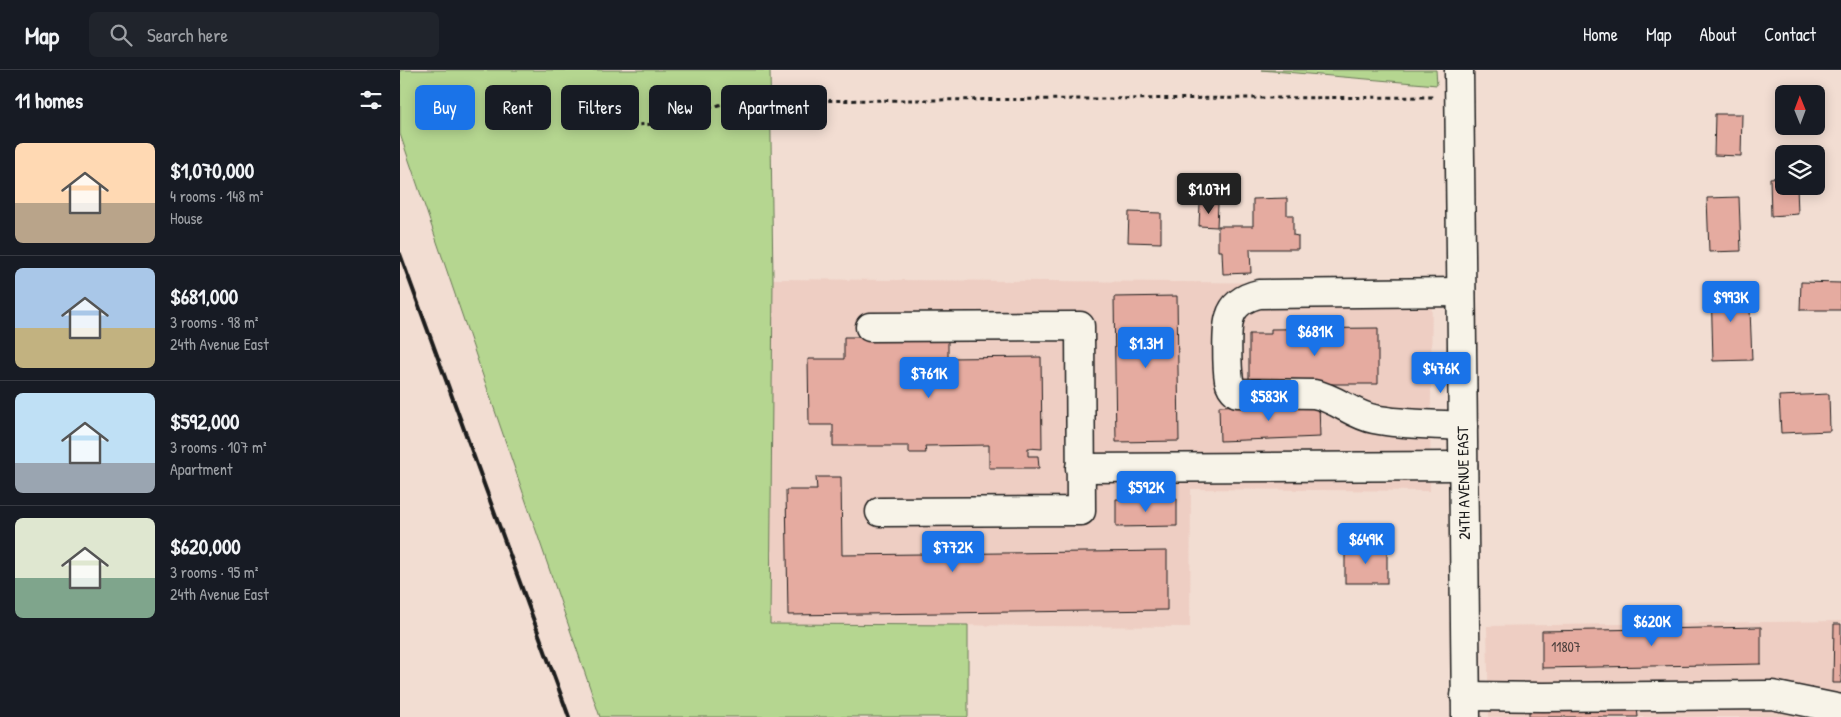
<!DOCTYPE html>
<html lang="en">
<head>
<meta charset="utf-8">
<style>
	body { margin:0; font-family:"Patrick Hand",sans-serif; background:#20242c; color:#f1f3f6; height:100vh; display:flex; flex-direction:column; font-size:19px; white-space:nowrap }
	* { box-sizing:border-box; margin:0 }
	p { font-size:16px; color:#9ea1a6 }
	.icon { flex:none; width:28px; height:28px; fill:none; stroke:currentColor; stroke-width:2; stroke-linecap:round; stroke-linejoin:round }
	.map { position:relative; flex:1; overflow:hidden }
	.drawer { display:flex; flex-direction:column; background:#171b24; width:400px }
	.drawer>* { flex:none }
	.hud { position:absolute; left:15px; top:15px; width:475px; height:45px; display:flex; gap:10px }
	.needle { width:32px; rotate:359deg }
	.buttons { position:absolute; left:1375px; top:15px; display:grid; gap:10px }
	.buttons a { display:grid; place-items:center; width:50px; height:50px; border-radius:8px; background:#171b24; box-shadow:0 2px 12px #0003; font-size:25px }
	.price { position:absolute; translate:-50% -42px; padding:0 11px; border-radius:5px; background:#1a73e8; color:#fff; font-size:16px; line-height:32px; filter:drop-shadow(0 1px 2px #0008) }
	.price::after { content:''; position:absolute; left:50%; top:30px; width:15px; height:11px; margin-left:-8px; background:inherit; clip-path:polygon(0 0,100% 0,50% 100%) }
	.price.on { background:#222; color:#fff }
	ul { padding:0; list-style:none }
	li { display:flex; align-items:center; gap:15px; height:125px; padding:0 15px }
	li+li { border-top:1px solid #363941 }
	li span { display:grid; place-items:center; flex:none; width:140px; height:100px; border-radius:8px; color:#555 }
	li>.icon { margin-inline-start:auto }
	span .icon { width:60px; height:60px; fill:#fffc; stroke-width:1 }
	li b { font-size:21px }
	h2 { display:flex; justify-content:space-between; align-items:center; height:60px; padding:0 15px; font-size:21px }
	.pill { padding:0 18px; border-radius:8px; background:#171b24; box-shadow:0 2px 12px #0003; font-size:18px; line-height:45px }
	.pill.on { background:#1a73e8; color:#fff }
	header { display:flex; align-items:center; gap:30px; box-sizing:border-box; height:70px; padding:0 25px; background:#171b24; border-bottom:1px solid #363941 }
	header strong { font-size:24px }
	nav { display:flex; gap:28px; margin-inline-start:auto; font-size:18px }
	.search { width:350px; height:45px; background:#20242c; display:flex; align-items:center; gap:12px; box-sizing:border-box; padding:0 18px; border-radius:8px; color:#9ea1a6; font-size:19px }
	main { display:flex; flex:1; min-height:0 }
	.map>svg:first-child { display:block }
</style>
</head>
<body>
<header>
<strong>Map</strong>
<div class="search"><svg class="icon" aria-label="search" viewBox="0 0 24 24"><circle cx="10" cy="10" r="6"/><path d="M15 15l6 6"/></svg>Search here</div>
<nav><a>Home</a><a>Map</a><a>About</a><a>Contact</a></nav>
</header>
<main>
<section class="drawer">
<h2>11 homes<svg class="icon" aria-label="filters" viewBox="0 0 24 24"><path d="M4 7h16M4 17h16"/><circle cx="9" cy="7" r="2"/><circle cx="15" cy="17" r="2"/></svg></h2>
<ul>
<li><span style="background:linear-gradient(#ffd9b3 60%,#b9a48a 0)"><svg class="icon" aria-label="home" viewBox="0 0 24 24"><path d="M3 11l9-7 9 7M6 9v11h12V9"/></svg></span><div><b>$1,070,000</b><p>4 rooms · 148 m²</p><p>House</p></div></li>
<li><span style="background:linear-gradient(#a9c7e8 60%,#c2b280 0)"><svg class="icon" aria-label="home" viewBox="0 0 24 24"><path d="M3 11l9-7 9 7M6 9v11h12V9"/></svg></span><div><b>$681,000</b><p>3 rooms · 98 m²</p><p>24th Avenue East</p></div></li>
<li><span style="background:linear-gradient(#bfe0f5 70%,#9aa5b1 0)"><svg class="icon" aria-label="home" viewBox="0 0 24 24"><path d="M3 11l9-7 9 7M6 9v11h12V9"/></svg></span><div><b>$592,000</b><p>3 rooms · 107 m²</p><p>Apartment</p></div></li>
<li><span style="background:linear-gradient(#dfe7d0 60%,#7fa58c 0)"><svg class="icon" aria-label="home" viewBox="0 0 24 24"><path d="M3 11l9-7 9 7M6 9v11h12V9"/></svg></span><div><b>$620,000</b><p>3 rooms · 95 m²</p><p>24th Avenue East</p></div></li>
</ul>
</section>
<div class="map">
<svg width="1441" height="647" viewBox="0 0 1441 647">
	<rect width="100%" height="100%" fill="#f2ddd2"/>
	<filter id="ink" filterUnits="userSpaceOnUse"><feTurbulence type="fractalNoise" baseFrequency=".02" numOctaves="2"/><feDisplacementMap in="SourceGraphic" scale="10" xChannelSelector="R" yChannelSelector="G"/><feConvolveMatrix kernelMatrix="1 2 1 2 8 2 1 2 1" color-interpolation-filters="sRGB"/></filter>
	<g filter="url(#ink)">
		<g fill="#eecec3">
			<polygon points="373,209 1032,214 1030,421 791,419 790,557 370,554"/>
			<polygon points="1441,551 1441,647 1089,647 1087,556"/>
		</g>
		<g fill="#b5d690" stroke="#687956">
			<polygon points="0,0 370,0 373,209 370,554 568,555 568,647 200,647 0,64"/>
			<polygon points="861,0 1036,0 1037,15"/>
		</g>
		<g fill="#e5aba0" stroke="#1c1c1c">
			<polygon points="1315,44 1342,44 1341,86 1314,85"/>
			<polygon points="1384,107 1384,116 1397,116 1398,144 1371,146 1370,108"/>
			<polygon points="1339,127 1341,181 1309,182 1307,128"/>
			<polygon points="887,128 887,145 893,145 893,165 898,166 898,179 850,179 851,203 823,204 822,181 818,181 818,156 853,156 853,129"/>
			<polygon points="800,134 818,134 817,157 799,156"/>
			<polygon points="729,142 761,143 761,173 728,172"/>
			<polygon points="1401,212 1441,213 1441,240 1400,240"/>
			<polygon points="1349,214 1352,290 1313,291 1311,215"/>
			<polygon points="777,226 779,371 716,372 714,227"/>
			<polygon points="978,258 978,314 849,314 849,264 871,264 871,259"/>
			<polygon points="444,267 548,267 548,288 641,287 642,379 628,378 628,386 638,386 639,398 589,398 589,375 525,376 526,383 509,383 509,376 433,376 433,355 409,355 408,289 444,289"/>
			<polygon points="1429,324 1430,361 1381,363 1379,326"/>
			<polygon points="919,333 920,367 820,371 819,336"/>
			<polygon points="416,407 441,407 442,485 767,481 767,540 388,545 386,420 417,420"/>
			<polygon points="716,429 777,429 777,456 716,457"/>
			<rect x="945" y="478" width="42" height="35"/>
			<polygon points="1434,554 1441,554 1441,613 1433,613"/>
			<polygon points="1361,557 1361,594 1142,598 1142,561"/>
			<polygon points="1129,637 1237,637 1238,647 1129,647"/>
		</g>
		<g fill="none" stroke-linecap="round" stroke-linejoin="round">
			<g stroke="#1c1c1c" stroke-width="31">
				<g id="minor">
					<polyline points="1059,0 1066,647"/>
					<path d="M1061,222L859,224C846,227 834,233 830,247C826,258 827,298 829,310C830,316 832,319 837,323L914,324C936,328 953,345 974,349C1003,355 1034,354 1063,356"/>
					<polyline points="470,257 680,256 681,441 480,442"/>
					<polyline points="680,398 1063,396"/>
					<polyline points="1065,626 1143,627 1372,625 1441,639"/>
				</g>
			</g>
			<polyline stroke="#1c1c1c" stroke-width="3" stroke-dasharray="4 4" stroke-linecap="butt" points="218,45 236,55 255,54 322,34 347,31 1036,27"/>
			<use href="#minor" stroke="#f7f3e8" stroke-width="28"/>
			<polyline stroke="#1c1c1c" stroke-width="4" points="0,184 169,647"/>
		</g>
	</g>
	<g text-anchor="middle" stroke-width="4" stroke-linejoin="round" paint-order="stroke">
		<g font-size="14" fill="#4e403d">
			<text x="1166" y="582">11807</text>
		</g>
		<g font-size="16" fill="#1c1c1c" stroke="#f7f3e8">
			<text transform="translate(1063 413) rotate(-91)" y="6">24TH AVENUE EAST</text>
		</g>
	</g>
</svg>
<div class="buttons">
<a><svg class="needle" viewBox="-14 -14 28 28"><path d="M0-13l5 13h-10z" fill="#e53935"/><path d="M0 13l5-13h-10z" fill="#9ea1a6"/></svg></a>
<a><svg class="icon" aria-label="layers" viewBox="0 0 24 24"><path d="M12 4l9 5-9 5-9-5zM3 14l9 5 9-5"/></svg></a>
</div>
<b class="price on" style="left:809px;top:145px">$1.07M</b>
<b class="price" style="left:1331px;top:253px">$993K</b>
<b class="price" style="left:915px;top:287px">$681K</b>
<b class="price" style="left:746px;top:299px">$1.3M</b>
<b class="price" style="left:1041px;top:324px">$476K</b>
<b class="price" style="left:529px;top:329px">$761K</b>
<b class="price" style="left:869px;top:352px">$583K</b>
<b class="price" style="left:746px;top:443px">$592K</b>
<b class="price" style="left:966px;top:495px">$649K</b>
<b class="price" style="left:553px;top:503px">$772K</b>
<b class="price" style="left:1252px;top:577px">$620K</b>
<div class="hud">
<a class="pill on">Buy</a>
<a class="pill">Rent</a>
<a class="pill">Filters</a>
<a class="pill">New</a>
<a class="pill">Apartment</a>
</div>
</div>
</main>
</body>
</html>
